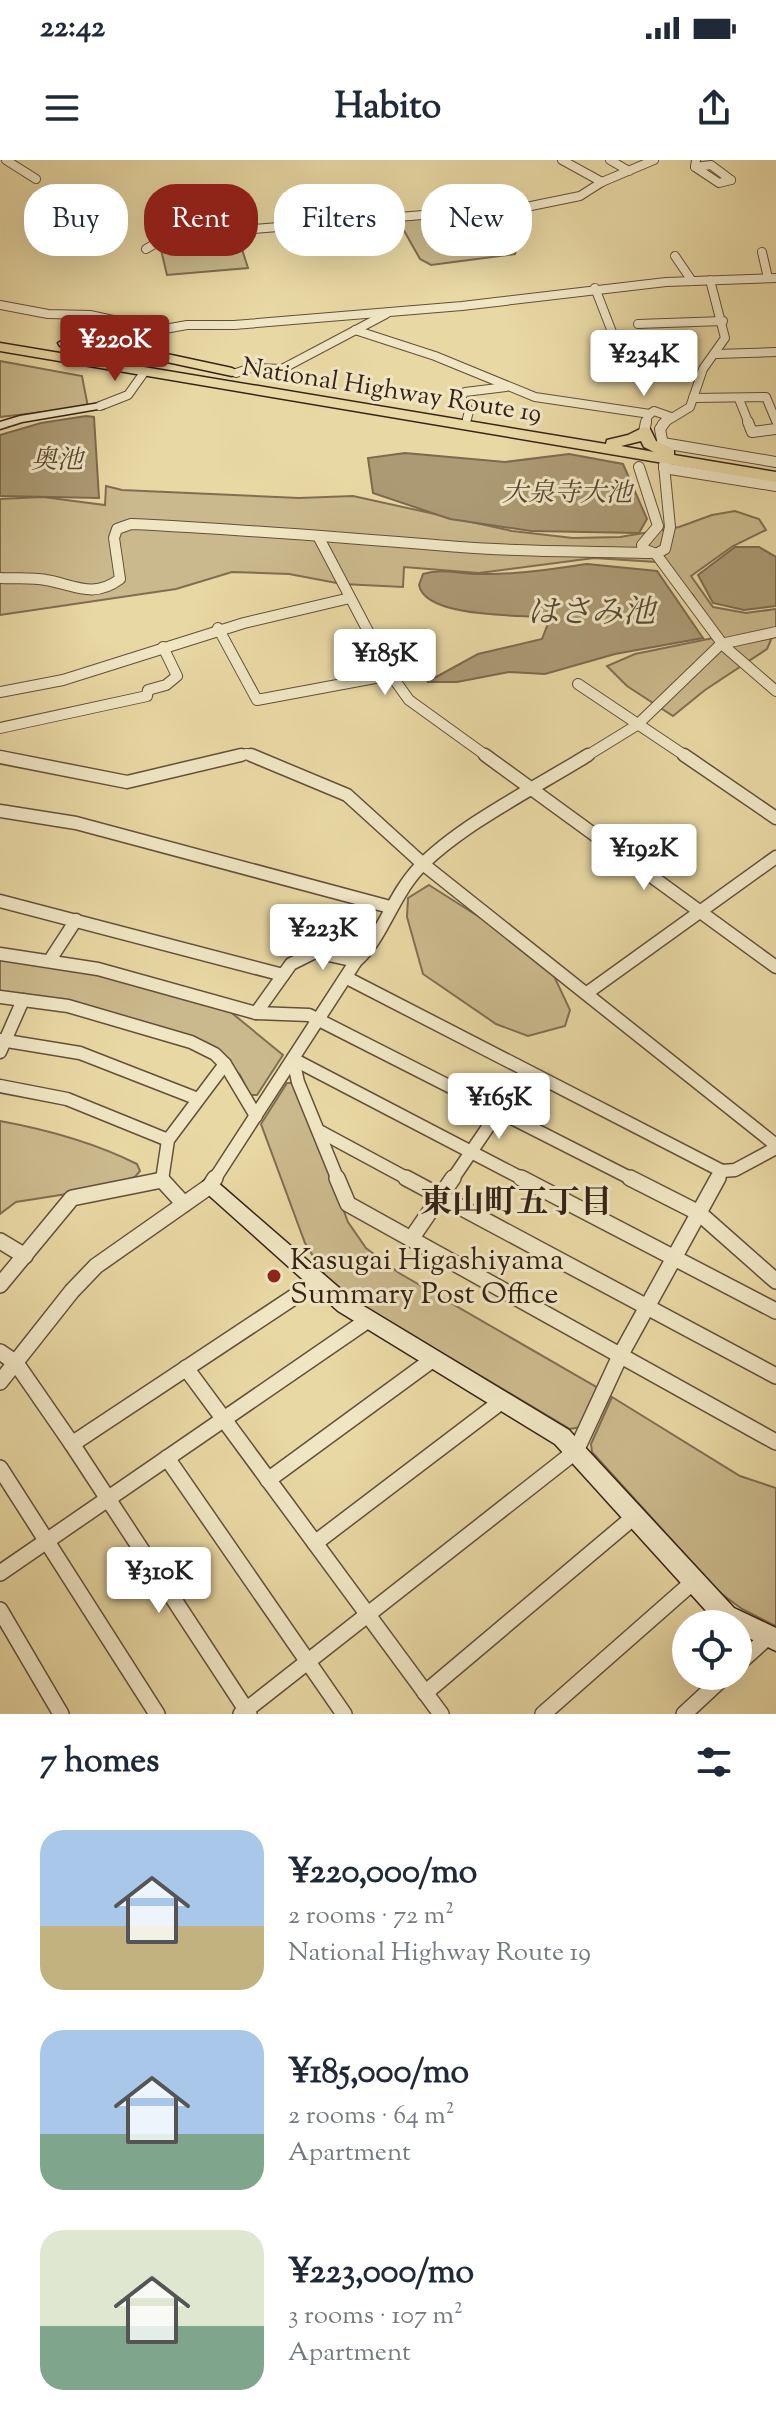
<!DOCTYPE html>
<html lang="en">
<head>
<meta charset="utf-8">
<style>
	body { margin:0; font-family:"Sorts Mill Goudy","Noto Serif JP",serif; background:#f6f6f7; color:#1f2937; height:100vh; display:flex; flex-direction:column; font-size:30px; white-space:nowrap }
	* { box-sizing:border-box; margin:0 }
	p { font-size:26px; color:#747a83 }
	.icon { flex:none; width:44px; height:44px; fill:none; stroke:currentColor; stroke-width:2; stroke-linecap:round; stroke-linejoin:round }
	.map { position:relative; height:1554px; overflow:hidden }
	.panel { display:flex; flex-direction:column; background:#fff; flex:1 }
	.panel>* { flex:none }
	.hud { position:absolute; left:24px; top:24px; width:728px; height:72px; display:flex; gap:16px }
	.controls { position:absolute; left:672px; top:1450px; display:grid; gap:16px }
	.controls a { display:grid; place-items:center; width:80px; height:80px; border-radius:50%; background:#fff; box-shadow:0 8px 32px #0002; font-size:40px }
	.price { position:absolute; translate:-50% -68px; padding:0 18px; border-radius:8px; background:#fff; color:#222; font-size:26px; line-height:52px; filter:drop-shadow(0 2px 4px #0008) }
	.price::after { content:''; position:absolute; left:50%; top:48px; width:24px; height:18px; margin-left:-12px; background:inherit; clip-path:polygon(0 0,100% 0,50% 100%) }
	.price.current { background:#8f2418; color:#fff }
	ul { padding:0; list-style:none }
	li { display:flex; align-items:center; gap:24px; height:200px; padding:0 40px }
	li span { display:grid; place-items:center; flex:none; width:224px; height:160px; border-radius:24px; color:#555 }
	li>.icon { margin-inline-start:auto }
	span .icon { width:96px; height:96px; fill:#fffc; stroke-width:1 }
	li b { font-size:34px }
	h2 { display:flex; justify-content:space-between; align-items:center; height:96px; padding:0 40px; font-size:34px }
	.chip { padding:0 28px; border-radius:32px; background:#fff; box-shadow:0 8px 32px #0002; font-size:28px; line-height:72px }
	.chip.current { background:#8f2418; color:#fff }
	.status { display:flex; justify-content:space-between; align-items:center; height:56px; padding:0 40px; background:#fff; direction:ltr }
	.status svg { height:22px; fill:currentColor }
	header { display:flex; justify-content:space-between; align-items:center; height:104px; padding:0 40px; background:#fff; font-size:36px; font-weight:800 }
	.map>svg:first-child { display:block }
</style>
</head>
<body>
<div class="status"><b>22:42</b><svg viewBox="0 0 49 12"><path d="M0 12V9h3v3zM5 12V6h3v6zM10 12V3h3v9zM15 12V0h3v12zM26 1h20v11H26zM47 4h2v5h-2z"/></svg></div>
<header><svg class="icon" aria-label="menu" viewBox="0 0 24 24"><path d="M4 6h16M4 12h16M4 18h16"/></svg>Habito<svg class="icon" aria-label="share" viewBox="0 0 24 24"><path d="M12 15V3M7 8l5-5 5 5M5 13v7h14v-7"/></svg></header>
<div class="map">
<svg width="776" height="1554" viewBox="0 0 776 1554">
	<rect width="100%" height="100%" fill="#e8d8a4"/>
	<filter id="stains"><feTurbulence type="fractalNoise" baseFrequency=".0025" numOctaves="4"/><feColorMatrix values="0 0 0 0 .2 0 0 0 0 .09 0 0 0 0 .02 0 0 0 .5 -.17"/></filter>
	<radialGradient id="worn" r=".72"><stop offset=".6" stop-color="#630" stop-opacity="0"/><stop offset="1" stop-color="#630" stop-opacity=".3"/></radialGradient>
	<g fill="#cab98c" stroke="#806e52" stroke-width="2">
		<path d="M479,53C496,58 510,61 520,77L515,94L431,105L420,99L398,60Z"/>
		<polygon points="240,83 248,108 167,115 161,90"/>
		<polygon points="0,201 82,216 88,247 0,257"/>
		<polygon points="106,326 122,330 299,338 353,336 512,371 573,378 620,377 679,367 712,355 735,351 759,359 766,370 733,386 691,416 713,447 746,453 776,449 776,468 767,489 705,530 673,556 627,526 607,506 635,494 718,477 693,435 656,402 594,398 479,413 404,407 403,427 342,424 289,414 232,412 176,429 0,455 0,339 43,337 105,345"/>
		<polygon points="429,725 506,774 554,816 570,850 565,866 528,876 496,864 423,814 407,757 408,738"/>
		<polygon points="0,797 94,811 227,849 283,895 257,935 250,935 240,915 222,895 0,833"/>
		<polygon points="287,923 295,923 348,1062 366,1088 399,1113 598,1228 581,1267 570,1269 353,1140 326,1117 305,1083 261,964"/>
		<path d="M0,961C49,970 93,982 137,1004L140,1011L135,1017L92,1030L16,1042L0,1054Z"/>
		<polygon points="612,1237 740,1316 776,1328 776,1466 742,1449 719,1432 592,1292 591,1284"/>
	</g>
	<g fill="#ab9a74" stroke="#7c6a4f" stroke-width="2">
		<polygon points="86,256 94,257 99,338 0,336 0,275 41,263"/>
		<polygon points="405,293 505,302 569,294 623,304 647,359 639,373 531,371 450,359 373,333 368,298"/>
		<polygon points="735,387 759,387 776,397 776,446 744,450 713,443 698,415"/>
		<path d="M587,404L657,411L703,478L615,494L545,514L509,512L457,522H427L478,494L542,479L547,466L540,457C513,455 425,457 419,425L423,414C442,408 460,414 479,414C515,415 551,409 587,404Z"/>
	</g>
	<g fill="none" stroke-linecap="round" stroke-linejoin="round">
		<g stroke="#62503a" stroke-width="10">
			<g id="street-far3">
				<polyline points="6,0 36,19"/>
				<polyline points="562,0 602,22"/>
				<polyline points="610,0 629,11"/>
				<polyline points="696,0 695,7 719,23 731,20"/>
				<polyline points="695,7 711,5 731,20"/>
				<polyline points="146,89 168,76 531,46 580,36 602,22 654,0"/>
				<polyline points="762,92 768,118"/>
				<polyline points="675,96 692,121"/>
				<polyline points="595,128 619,190"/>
				<polyline points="0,145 48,154 90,155 159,170 187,165 234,165 462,146 666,122 776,118"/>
				<polyline points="638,164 723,161"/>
				<polyline points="355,170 435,196 535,237 650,254"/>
				<polyline points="716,194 776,192"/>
				<polyline points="153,202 149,190 159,170"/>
				<polyline points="236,213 251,208 282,209 386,154"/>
				<polyline points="693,238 766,237 776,261"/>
				<polyline points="739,239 749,264"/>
				<polyline points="100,246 128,235 143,214"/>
				<polyline points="467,259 469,251 461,237 465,232 506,227"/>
				<polyline points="646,264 648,255 654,251 671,257"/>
				<polyline points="662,264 690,247 703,209 725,178 710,120"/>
			</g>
		</g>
		<g stroke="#62503a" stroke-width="12">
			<g id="street-far2">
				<polyline points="748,262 752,272 776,269"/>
				<polyline points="644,272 646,262"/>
				<polyline points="663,283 776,302"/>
				<polyline points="663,285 660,269 665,262"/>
				<polyline points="639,307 658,366 642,385 643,389 656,394 724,486 776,531"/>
				<polyline points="664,308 776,326"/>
				<polyline points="318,376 391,515 409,540 488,597"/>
				<polyline points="656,394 665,389 670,367 664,305"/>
				<path d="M0,418C15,419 31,417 46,420C75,425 93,439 120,419L114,378L117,369L131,364C241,369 350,378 460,387C523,392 587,391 650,393"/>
				<polyline points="218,468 257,540 391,515"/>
				<polyline points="578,524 687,597"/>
				<polyline points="0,532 63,520 244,463 350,438"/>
				<polyline points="0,568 147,536 148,530 166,525 177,516 163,487"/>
				<polyline points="232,597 247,594 255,597"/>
				<polyline points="585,597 637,565 721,484 776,472"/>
			</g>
		</g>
		<g stroke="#62503a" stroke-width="15">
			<g id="street-far1">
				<polyline points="251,595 347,635 423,704 776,985"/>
				<polyline points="485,595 776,807"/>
				<polyline points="684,595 776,658"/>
				<polyline points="0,597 127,622 241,595"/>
				<polyline points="0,651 76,663 390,747"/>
				<polyline points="0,741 283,815"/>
				<polyline points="0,794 98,809 256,853 309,855 634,1020"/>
				<polyline points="50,800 76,760"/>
				<polyline points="347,818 722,1011 735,1010 776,988"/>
				<polyline points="587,833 776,697"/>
				<polyline points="0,837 68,846 191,882 215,894 225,904 256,956"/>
				<polyline points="256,853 291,804 315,792 356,801"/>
				<polyline points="0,880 80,893 198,939"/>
				<polyline points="0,892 23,840"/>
				<polyline points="293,899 298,922 338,1020"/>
				<polyline points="293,899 525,1020"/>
				<polyline points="0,926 67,939 168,980"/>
				<polyline points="321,972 410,1020"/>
				<polyline points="162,1020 168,980 225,904"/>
				<path d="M214,1020L356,801C381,780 392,737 418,709C460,665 535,628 588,595"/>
				<polyline points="452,1020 526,911"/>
				<polyline points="717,1020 722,1011"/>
			</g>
		</g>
		<g stroke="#62503a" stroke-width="18">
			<g id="street">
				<polyline points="337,1018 348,1044 776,1282"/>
				<polyline points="406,1018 776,1216"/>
				<polyline points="521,1018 776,1151"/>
				<polyline points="630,1018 699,1053 776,1121"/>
				<polyline points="162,1020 184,1044"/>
				<polyline points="411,1079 453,1018"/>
				<polyline points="0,1081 25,1096"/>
				<polyline points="0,1125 72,1038 162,1020"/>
				<polyline points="0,1192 16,1203 72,1284 249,1554"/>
				<polyline points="186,1208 441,1554"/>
				<polyline points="0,1222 72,1131 96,1106 210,1026 215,1018"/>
				<polyline points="72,1284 318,1121"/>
				<polyline points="167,1298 344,1554"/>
				<polyline points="0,1308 157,1554"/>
				<polyline points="268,1320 432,1200"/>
				<polyline points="315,1383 502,1241"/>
				<polyline points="0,1413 368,1160"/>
				<polyline points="0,1450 61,1554"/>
				<polyline points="738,1504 768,1477"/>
				<polyline points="425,1533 635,1356"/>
				<polyline points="241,1554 576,1291 620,1196 718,1018"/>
				<polyline points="543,1554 693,1422"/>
				<polyline points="684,1554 725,1516"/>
			</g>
		</g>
		<g stroke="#362317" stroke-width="3">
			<g id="secondary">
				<polygon points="100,243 104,244 104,248 22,262 0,269 0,262 20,256"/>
				<polygon points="210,1018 216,1021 352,1139 569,1270 734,1448 776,1468 776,1491 738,1473 738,1464 718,1464 555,1284 338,1151 204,1031 201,1026 204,1021"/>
			</g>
		</g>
		<g stroke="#362317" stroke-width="3">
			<g id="highway">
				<polygon points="65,179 153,191 232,208 239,212 232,216 153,199 60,186 58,183"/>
				<path d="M0,183L606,284L607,280L628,275L644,267L650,269L656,281L674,289V295L776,312V322L0,191ZM641,281L644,287L654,292L621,286Z"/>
			</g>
		</g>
		<use href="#street-far3" stroke="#f0e6c4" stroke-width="8"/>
		<use href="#street-far2" stroke="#f0e6c4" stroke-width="10"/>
		<use href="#street-far1" stroke="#f0e6c4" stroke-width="12"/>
		<use href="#street" stroke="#f0e6c4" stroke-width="15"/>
		<use href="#secondary" fill="#f0e6c4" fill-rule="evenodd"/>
		<use href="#highway" fill="#e8d8a4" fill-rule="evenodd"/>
	</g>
	<circle fill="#8f2418" stroke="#f0e6c4" stroke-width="3" cx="274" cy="1116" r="8"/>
	<g text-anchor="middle" stroke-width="6" stroke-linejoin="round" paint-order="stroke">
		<g font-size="26" fill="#362317" stroke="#f0e6c4">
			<text transform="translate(392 229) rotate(9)" y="9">National Highway Route 19</text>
		</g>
		<g font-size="26" font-style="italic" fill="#594733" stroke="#f0e6c4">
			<text x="57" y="308">奥池</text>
			<text x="567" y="341">大泉寺大池</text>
		</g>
		<g font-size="30" fill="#362317" stroke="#f0e6c4" text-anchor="start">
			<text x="290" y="1109">Kasugai Higashiyama<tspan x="290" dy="34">Summary Post Office</tspan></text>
		</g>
		<g font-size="32" font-style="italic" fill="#594733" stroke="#f0e6c4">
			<text x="591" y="462">はさみ池</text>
		</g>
		<g font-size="32" font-weight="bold" fill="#362317" stroke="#f0e6c4">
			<text x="516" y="1052">東山町五丁目</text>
		</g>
	</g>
	<rect width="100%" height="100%" filter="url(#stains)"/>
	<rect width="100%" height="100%" fill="url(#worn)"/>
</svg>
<div class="controls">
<a><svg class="icon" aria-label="locate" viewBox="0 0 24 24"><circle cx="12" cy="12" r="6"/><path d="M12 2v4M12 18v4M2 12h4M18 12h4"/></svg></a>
</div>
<b class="price current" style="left:115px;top:223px">¥220K</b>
<b class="price" style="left:644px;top:238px">¥234K</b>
<b class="price" style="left:385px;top:537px">¥185K</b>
<b class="price" style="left:644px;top:732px">¥192K</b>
<b class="price" style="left:323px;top:812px">¥223K</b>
<b class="price" style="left:499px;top:981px">¥165K</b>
<b class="price" style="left:159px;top:1455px">¥310K</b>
<div class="hud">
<a class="chip">Buy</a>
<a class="chip current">Rent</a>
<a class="chip">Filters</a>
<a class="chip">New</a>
</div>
</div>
<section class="panel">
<h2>7 homes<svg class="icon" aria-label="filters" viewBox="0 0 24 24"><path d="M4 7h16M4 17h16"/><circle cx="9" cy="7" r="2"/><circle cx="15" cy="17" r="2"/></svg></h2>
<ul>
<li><span style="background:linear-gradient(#a9c7e8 60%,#c2b280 0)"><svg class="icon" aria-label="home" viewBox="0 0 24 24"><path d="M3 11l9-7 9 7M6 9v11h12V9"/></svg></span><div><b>¥220,000/mo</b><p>2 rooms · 72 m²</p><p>National Highway Route 19</p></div></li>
<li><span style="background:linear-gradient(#a9c7e8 65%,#7fa58c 0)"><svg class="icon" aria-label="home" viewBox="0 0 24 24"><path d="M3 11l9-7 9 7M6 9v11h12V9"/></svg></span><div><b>¥185,000/mo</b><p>2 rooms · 64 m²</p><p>Apartment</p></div></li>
<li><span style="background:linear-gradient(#dfe7d0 60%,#7fa58c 0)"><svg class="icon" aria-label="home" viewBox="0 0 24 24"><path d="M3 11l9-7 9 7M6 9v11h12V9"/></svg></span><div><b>¥223,000/mo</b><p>3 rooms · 107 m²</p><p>Apartment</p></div></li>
</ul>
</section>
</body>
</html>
